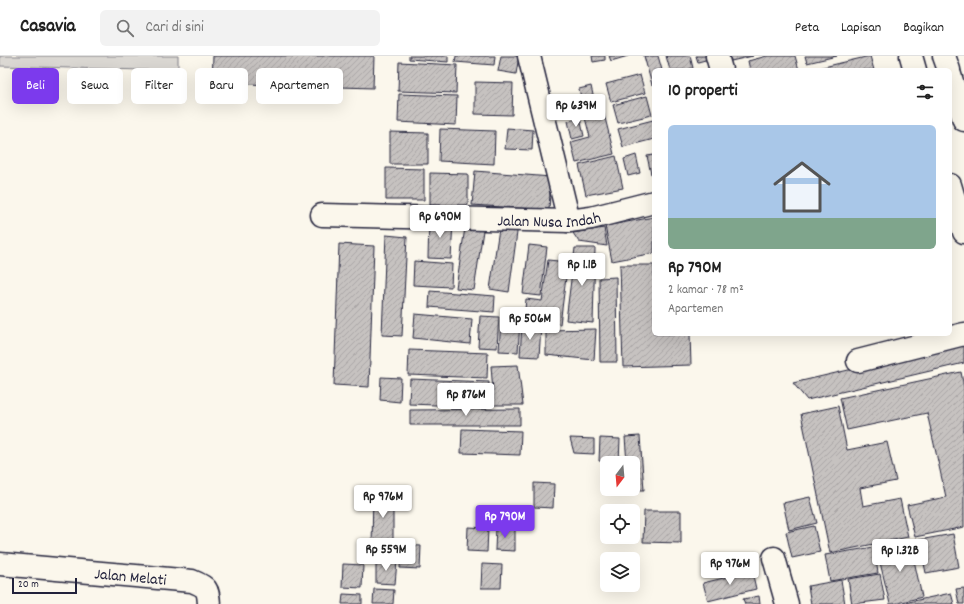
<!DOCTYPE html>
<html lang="id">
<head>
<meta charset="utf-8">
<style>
	body { margin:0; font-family:Dekko,sans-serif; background:#f2f2f2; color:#222; height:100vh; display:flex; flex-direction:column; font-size:15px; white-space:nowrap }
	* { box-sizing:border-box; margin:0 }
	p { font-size:13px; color:#767676 }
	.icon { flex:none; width:22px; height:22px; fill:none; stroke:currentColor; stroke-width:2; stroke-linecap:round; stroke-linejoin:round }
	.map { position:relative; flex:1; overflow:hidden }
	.details { position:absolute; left:652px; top:12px; width:300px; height:268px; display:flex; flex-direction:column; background:#fff; border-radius:6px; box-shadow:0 4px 16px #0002 }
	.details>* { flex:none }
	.top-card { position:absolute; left:12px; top:12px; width:380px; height:36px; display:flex; gap:8px }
	.needle { width:26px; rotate:196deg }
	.fabs { position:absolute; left:600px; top:400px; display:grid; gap:8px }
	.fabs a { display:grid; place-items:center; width:40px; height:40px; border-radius:6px; background:#fff; box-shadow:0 4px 16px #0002; font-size:20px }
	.scale { position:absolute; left:12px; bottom:10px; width:65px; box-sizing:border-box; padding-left:4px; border:2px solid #22223b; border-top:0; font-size:11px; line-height:14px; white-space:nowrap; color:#22223b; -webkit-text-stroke:3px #fbf7ec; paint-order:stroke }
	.price { position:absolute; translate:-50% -34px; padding:0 9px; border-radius:4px; background:#fff; color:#222; font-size:13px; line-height:26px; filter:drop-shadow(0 1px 2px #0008) }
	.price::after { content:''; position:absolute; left:50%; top:24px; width:12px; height:9px; margin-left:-6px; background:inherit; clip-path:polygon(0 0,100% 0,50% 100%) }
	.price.active { background:#7c3aed; color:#fff }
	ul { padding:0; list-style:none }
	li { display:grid; align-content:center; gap:8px; height:212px; padding:0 16px }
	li+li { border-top:1px solid #e0e0e0 }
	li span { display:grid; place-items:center; height:124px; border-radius:6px; color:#555 }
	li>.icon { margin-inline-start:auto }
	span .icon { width:72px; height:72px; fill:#fffc; stroke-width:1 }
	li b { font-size:17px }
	h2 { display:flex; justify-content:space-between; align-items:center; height:48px; padding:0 16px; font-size:17px }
	.tag { padding:0 14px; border-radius:6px; background:#fff; box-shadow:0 4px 16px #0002; font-size:14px; line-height:36px }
	.tag.active { background:#7c3aed; color:#fff }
	header { display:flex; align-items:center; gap:24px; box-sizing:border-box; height:56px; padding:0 20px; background:#fff; border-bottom:1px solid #e0e0e0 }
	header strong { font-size:19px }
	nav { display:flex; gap:22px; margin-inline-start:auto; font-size:14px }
	.search { width:280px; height:36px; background:#f2f2f2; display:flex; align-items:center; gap:10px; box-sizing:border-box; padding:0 14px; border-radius:6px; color:#767676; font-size:15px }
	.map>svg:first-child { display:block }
</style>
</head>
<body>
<header>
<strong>Casavia</strong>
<div class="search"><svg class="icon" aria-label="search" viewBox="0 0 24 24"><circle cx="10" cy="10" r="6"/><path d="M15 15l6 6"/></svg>Cari di sini</div>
<nav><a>Peta</a><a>Lapisan</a><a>Bagikan</a></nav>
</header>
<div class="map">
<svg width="964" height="548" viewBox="0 0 964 548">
	<defs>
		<pattern id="building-hatch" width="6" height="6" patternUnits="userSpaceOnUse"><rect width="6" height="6" fill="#c6c2c0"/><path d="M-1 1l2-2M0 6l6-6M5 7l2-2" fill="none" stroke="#aaa6a6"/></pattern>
	</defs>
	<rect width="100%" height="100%" fill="#fbf7ec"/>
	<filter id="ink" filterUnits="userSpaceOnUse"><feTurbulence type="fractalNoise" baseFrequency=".025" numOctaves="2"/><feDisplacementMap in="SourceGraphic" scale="8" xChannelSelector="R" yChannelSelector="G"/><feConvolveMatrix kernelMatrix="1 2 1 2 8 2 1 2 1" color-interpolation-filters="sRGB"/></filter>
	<g filter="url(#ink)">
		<polygon fill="#dbd8d3" stroke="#7e7d87" points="0,0 178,0 178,15 0,10"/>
		<g fill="url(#building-hatch)" stroke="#22223b">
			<polygon points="213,0 374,0 373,32 212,27"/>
			<polygon points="409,0 448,0 448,6 409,3"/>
			<polygon points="456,0 495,0 494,9 455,6"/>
			<polygon points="501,0 519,0 516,18 498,15"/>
			<polygon points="592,0 605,0 605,4 593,6"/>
			<polygon points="609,0 628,0 611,5"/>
			<polygon points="644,0 658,0 662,14 654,14 654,28 652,29"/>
			<polygon points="666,0 690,0 693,12 686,14 670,14"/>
			<polygon points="696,0 708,0 709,3 698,6"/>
			<polygon points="730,0 753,0 731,5"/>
			<polygon points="767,0 795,0 799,14 750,14 748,5"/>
			<polygon points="805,0 837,0 807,7"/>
			<polygon points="870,0 874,14 811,14"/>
			<polygon points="399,6 457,9 456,37 398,35"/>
			<polygon points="640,19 645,37 611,46 606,28"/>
			<polygon points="475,26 513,27 512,59 475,58"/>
			<polygon points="591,30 595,48 583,50 579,33"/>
			<polygon points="399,38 457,40 456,69 398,66"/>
			<polygon points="647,40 652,59 618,67 613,49"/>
			<polygon points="602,50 614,98 576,107 571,86 590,81 583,54"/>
			<polygon points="580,62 584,80 572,83 568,65"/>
			<polygon points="653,64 654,69 654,83 623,91 618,73"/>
			<polygon points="507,72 533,74 532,94 505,93"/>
			<polygon points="440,73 495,75 494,108 439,105"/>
			<polygon points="390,76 428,77 428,108 390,108"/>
			<polygon points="636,99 640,117 628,120 624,103"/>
			<polygon points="654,99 654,117 651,118 647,100"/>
			<polygon points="616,100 623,132 586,139 579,109"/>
			<polygon points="386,112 424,113 424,144 386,144"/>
			<polygon points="475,115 551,121 549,154 472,149"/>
			<polygon points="430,117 468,118 468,149 430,149"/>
			<polygon points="654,161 654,197 612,205 605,170"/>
			<polygon points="429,164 453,165 451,203 428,202"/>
			<polygon points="466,165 484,168 474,234 456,232"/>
			<polygon points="500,166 518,169 509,236 490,233"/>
			<polygon points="604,172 607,190 579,186 573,177"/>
			<polygon points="386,179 407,181 402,280 382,279"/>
			<polygon points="339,188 374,190 369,331 334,329"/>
			<polygon points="529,189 547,191 541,240 523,238"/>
			<polygon points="575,192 595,192 593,267 566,264"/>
			<polygon points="548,204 568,206 560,268 524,264 526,243 542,245"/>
			<polygon points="414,205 452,208 451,231 413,229"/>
			<polygon points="620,209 654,209 654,278 690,278 691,309 623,311"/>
			<polygon points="616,221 617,306 600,306 599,222"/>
			<polygon points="430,235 495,240 494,256 429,251"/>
			<polygon points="415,258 472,263 470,288 413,282"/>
			<polygon points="480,260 499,261 497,292 478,291"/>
			<polygon points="501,264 520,265 518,296 499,295"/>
			<polygon points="522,269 541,270 539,301 520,300"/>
			<polygon points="596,273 594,304 546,299 546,274"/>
			<polygon points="964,287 964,307 807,344 793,327"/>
			<polygon points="409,294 488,297 487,322 408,319"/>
			<polygon points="518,309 523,349 494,349 491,310"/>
			<polygon points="961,316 964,332 964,471 915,481 907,449 946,441 927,357 847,374 840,342"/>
			<polygon points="381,321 401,322 400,346 380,344"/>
			<polygon points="410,323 489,326 488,351 409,348"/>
			<polygon points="838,350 847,394 887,386 896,425 860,432 863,450 900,443 908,481 830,497 801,358"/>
			<polygon points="520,353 520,369 410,369 410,354"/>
			<polygon points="462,373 521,375 520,399 461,397"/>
			<polygon points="640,380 644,434 628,434 628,433 633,433 633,407 627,407 625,381"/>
			<polygon points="570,382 594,383 594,398 574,397"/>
			<polygon points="600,382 620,383 619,406 599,405"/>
			<polygon points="603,413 607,413 607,433 622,433 622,437 602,436"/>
			<polygon points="534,427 554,428 553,452 534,451"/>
			<polygon points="373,432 393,432 393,494 372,494"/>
			<polygon points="810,441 817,467 789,474 783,447"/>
			<polygon points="644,455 681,455 681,487 643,486"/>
			<polygon points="814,470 820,496 792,502 786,476"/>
			<polygon points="468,471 488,472 487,496 467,495"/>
			<polygon points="496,471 515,472 515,495 495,494"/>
			<polygon points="953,478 959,511 926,517 919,484"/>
			<polygon points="910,486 922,541 894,548 890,548 877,494"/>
			<polygon points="401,489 421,490 420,513 400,512"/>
			<polygon points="874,491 878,517 830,525 825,499"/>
			<polygon points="376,504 397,505 395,528 376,527"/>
			<polygon points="343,508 363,509 362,532 342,531"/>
			<polygon points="482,508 502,509 501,532 481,532"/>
			<polygon points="752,515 756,533 708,545 703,527"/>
			<polygon points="880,518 885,544 852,548 848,523"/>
			<polygon points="841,524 845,548 811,548 808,530"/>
			<polygon points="964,532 964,548 959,548 956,533"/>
			<polygon points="374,533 394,534 393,548 373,548"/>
			<polygon points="951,537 954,548 905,548 904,547"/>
			<polygon points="343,538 362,539 362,548 342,548"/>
			<polygon points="759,540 760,548 745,548 743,543"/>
		</g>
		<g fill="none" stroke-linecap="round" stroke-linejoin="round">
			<g stroke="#22223b" stroke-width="25">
				<g id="minor">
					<polyline points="529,0 569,165"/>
					<polyline points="717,0 721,14"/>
					<polyline points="911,0 915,14"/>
					<polyline points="944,0 949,14"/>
					<polyline points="950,19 964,64"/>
					<polyline points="950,129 964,176"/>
					<path id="s1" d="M322,159L569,165L591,162L654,146"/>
					<polyline points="858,305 964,278"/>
					<polyline points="774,502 787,548"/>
					<path id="s2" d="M0,508L192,525C207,531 208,533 209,548"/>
				</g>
			</g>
			<use href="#minor" stroke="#fbf7ec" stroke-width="22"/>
		</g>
	</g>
	<g text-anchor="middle" stroke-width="4" stroke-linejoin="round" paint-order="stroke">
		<g font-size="16" fill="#22223b" stroke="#fbf7ec">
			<text dy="6" stroke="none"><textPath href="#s1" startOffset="227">Jalan Nusa Indah</textPath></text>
			<text dy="6" stroke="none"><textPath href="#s2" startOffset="131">Jalan Melati</textPath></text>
		</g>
	</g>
</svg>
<div class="fabs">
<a><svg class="needle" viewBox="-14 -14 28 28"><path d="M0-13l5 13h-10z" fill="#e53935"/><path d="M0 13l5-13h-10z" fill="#767676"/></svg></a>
<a><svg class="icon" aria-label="locate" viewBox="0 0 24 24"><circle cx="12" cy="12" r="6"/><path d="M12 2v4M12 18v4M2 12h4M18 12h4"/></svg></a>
<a><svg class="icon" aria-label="layers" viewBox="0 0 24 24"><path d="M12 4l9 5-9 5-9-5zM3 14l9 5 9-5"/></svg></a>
</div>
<div class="scale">20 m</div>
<b class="price" style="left:576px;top:72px">Rp 639M</b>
<b class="price" style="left:440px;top:183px">Rp 690M</b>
<b class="price" style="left:582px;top:231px">Rp 1.1B</b>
<b class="price" style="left:530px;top:285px">Rp 506M</b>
<b class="price" style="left:466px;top:361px">Rp 876M</b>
<b class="price" style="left:383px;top:463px">Rp 976M</b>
<b class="price active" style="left:505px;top:483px">Rp 790M</b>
<b class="price" style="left:386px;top:516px">Rp 559M</b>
<b class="price" style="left:900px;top:517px">Rp 1.32B</b>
<b class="price" style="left:730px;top:530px">Rp 976M</b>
<div class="top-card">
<a class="tag active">Beli</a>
<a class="tag">Sewa</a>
<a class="tag">Filter</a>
<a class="tag">Baru</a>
<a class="tag">Apartemen</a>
</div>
<section class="details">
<h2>10 properti<svg class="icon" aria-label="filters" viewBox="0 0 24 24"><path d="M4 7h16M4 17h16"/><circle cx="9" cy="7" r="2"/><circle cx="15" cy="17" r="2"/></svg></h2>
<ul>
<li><span style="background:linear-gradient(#a9c7e8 75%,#7fa58c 0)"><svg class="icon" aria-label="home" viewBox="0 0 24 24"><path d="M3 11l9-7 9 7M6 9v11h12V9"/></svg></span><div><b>Rp 790M</b><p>2 kamar · 78 m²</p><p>Apartemen</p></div></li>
</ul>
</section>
</div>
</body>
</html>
